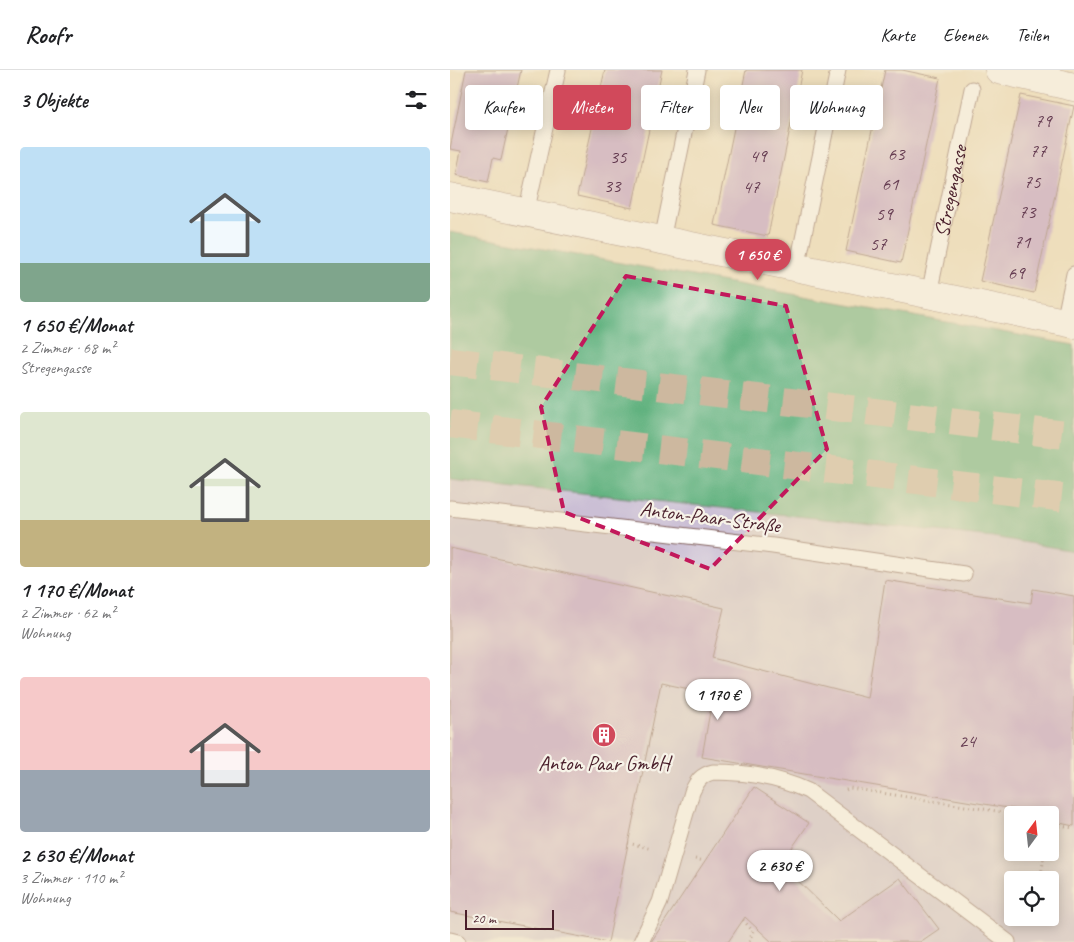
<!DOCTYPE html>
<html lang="de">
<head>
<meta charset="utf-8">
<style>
	body { margin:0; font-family:Caveat,sans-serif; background:#f2f2f2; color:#202124; height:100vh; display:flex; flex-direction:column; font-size:19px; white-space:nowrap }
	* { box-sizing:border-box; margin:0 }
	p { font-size:16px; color:#757577 }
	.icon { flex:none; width:28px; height:28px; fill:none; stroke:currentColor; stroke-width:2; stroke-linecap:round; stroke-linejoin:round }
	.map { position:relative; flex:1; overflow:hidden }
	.panel { display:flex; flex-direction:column; background:#fff; width:450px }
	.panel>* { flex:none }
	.hud { position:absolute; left:15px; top:15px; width:475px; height:45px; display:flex; gap:10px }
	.needle { width:32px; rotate:15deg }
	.buttons { position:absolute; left:554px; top:736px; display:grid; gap:10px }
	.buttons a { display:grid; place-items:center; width:55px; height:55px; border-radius:5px; background:#fff; box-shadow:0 2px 12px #0003; font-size:25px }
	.scale { position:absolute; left:15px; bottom:12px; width:89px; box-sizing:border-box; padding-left:5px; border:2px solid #4a1f2b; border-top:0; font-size:14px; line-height:18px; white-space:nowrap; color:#4a1f2b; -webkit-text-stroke:4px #f7f3e8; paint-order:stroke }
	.price { position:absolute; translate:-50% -42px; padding:0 11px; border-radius:18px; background:#fff; color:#222; font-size:16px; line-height:32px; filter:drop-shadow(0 1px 2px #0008) }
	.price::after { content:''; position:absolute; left:50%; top:30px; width:15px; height:11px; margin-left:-8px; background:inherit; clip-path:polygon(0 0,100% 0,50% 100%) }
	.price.active { background:#d1495b; color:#fff }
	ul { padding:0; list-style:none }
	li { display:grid; align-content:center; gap:10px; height:265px; padding:0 20px }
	li span { display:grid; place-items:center; height:155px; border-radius:5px; color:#555 }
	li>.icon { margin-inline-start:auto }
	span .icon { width:90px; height:90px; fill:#fffc; stroke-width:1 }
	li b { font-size:21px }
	h2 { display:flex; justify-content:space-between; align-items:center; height:60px; padding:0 20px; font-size:21px }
	.pill { padding:0 18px; border-radius:5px; background:#fff; box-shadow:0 2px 12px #0003; font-size:18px; line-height:45px }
	.pill.active { background:#d1495b; color:#fff }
	header { display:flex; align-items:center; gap:30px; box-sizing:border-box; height:70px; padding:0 25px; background:#fff; border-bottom:1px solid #e0e0e0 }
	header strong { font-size:24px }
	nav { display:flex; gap:28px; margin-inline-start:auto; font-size:18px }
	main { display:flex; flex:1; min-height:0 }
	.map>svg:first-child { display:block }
</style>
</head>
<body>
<header>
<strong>Roofr</strong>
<nav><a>Karte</a><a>Ebenen</a><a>Teilen</a></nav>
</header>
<main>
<section class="panel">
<h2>3 Objekte<svg class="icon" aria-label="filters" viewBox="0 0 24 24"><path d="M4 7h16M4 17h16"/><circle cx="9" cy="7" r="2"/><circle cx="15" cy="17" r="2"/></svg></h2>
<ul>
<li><span style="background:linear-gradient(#bfe0f5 75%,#7fa58c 0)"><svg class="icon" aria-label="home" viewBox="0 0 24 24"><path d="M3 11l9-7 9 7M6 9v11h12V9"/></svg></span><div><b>1 650 €/Monat</b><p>2 Zimmer · 68 m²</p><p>Stregengasse</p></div></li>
<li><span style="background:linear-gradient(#dfe7d0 70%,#c2b280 0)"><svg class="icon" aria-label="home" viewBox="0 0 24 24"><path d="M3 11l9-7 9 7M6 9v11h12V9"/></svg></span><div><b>1 170 €/Monat</b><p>2 Zimmer · 62 m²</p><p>Wohnung</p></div></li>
<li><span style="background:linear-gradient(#f6c9c9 60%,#9aa5b1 0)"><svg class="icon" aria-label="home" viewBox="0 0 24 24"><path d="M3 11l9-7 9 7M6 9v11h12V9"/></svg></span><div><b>2 630 €/Monat</b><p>3 Zimmer · 110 m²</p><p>Wohnung</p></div></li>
</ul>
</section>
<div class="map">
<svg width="624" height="872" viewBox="0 0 624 872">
	<rect width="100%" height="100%" fill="#f7f3e8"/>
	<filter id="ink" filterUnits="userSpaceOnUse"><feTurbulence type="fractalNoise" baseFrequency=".02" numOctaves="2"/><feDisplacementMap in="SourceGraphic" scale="10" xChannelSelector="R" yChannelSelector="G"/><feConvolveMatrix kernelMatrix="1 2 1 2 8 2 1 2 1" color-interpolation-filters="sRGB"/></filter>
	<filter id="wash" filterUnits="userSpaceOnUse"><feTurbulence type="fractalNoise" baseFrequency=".0096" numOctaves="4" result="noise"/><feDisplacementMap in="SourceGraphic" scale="20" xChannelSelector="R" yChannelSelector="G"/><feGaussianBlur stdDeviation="1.12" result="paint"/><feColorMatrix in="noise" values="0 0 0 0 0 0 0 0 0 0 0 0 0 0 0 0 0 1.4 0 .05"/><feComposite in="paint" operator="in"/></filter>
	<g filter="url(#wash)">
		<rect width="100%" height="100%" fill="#eedebc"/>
		<path fill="#cbbfd5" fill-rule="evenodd" d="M0,409L543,467L624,481V872H0ZM562,745H600V782H562ZM562,810H600V848H562Z"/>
		<polygon fill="#5fb17e" stroke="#546854" points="0,162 624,275 624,481 543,467 0,409"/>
		<g id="blocks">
			<g fill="#bb96c9">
				<polygon points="16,0 71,0 51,90 43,88 38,112 6,105 11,81 0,79"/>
				<polygon points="155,0 212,0 182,138 127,126"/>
				<polygon points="296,0 352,0 318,166 264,155"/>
				<polygon points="435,0 452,0 490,8 451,193 396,181"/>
				<polygon points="571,25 624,36 584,223 530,211"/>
				<polygon points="0,478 274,538 262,588 417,628 435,510 581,533 583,519 624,526 624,756 600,751 600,745 252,687 263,624 211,613 158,872 0,842"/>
				<polygon points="304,717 359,753 331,794 389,851 450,808 489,859 470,872 322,872 295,847 278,872 201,872"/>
			</g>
		</g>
	</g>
	<g filter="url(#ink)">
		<use href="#blocks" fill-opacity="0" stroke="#83625e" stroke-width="1"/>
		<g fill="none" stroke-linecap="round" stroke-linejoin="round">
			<g stroke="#cdb89f" stroke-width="28" stroke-dasharray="28 14" stroke-linecap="butt">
				<polyline points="0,291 624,366"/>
				<polyline points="0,354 624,429"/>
			</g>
			<g stroke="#83625e" stroke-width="17">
				<g id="lane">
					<polyline points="76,143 108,0"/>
					<polyline points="212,170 247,0"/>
					<polyline points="347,198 388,0"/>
					<path id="s1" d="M479,224L522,19"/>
					<polyline points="614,252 624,204"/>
					<polyline points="0,438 323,476 514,504"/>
					<polyline points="0,870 8,872"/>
					<path d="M191,872L210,832L242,722C247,711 251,705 263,702C296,702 328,707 358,721L558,872"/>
				</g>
			</g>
			<g stroke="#83625e" stroke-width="29">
				<g id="street">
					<polyline points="549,0 624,17"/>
					<polyline points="0,127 624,254"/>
				</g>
			</g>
			<g stroke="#83625e" stroke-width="3" stroke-dasharray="1 4" stroke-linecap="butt">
				<polyline points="396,720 400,718 572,745"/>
				<polyline points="600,755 624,758"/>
				<polyline points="178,773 202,779"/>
				<polyline points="245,789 254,791"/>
				<polyline points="590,810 595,782"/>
				<polyline points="293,850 303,861 299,872"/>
				<polyline points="571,854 578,848"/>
			</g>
			<use href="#lane" stroke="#fff" stroke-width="15"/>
			<use href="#street" stroke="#fff" stroke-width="28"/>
		</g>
	</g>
	<path d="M0 0H624V872H0ZM176,206L336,236L377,379L260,499L114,442L91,337Z" fill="#eedebc" fill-opacity=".55" fill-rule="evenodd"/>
	<path fill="none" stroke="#c2185b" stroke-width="4" stroke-dasharray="10 6" stroke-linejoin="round" d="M176,206L336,236L377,379L260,499L114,442L91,337Z"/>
	<defs>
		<g id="building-disc" transform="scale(1.25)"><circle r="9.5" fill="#d1495b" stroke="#f7f3e8"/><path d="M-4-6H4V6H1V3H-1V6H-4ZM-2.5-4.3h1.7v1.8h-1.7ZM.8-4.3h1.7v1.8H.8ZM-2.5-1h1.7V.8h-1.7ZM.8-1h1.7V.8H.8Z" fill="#fff"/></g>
	</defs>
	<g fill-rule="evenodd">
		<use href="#building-disc" x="154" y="665"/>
	</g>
	<g text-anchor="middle" stroke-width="4.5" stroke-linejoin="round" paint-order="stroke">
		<g font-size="19" fill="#663d52">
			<text x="593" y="57">79</text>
			<text x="588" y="87">77</text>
			<text x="446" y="90">63</text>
			<text x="308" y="92">49</text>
			<text x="168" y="93">35</text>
			<text x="582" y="118">75</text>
			<text x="440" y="120">61</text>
			<text x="162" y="122">33</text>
			<text x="301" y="123">47</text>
			<text x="577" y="148">73</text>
			<text x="434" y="150">59</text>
			<text x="572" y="178">71</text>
			<text x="428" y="180">57</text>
			<text x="566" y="209">69</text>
			<text x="517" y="677">24</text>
		</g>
		<g font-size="21" fill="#4a1f2b" stroke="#f7f3e8">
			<text dy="7" stroke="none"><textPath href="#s1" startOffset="105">Stregengasse</textPath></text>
			<text transform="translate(260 447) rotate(7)" y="7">Anton-Paar-Straße</text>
		</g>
		<g font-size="21" fill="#4a1f2b" stroke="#f7f3e8">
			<text x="154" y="700">Anton Paar GmbH</text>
		</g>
	</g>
</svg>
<div class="buttons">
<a><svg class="needle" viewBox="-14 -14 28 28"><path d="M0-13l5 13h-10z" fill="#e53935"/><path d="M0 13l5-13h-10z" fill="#757577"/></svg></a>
<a><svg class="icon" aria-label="locate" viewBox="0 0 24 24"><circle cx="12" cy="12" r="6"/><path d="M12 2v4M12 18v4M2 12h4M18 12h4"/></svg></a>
</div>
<div class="scale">20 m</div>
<b class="price active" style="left:308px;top:211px">1 650 €</b>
<b class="price" style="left:268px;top:651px">1 170 €</b>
<b class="price" style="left:330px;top:822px">2 630 €</b>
<div class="hud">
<a class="pill">Kaufen</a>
<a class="pill active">Mieten</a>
<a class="pill">Filter</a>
<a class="pill">Neu</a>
<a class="pill">Wohnung</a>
</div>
</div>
</main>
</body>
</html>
